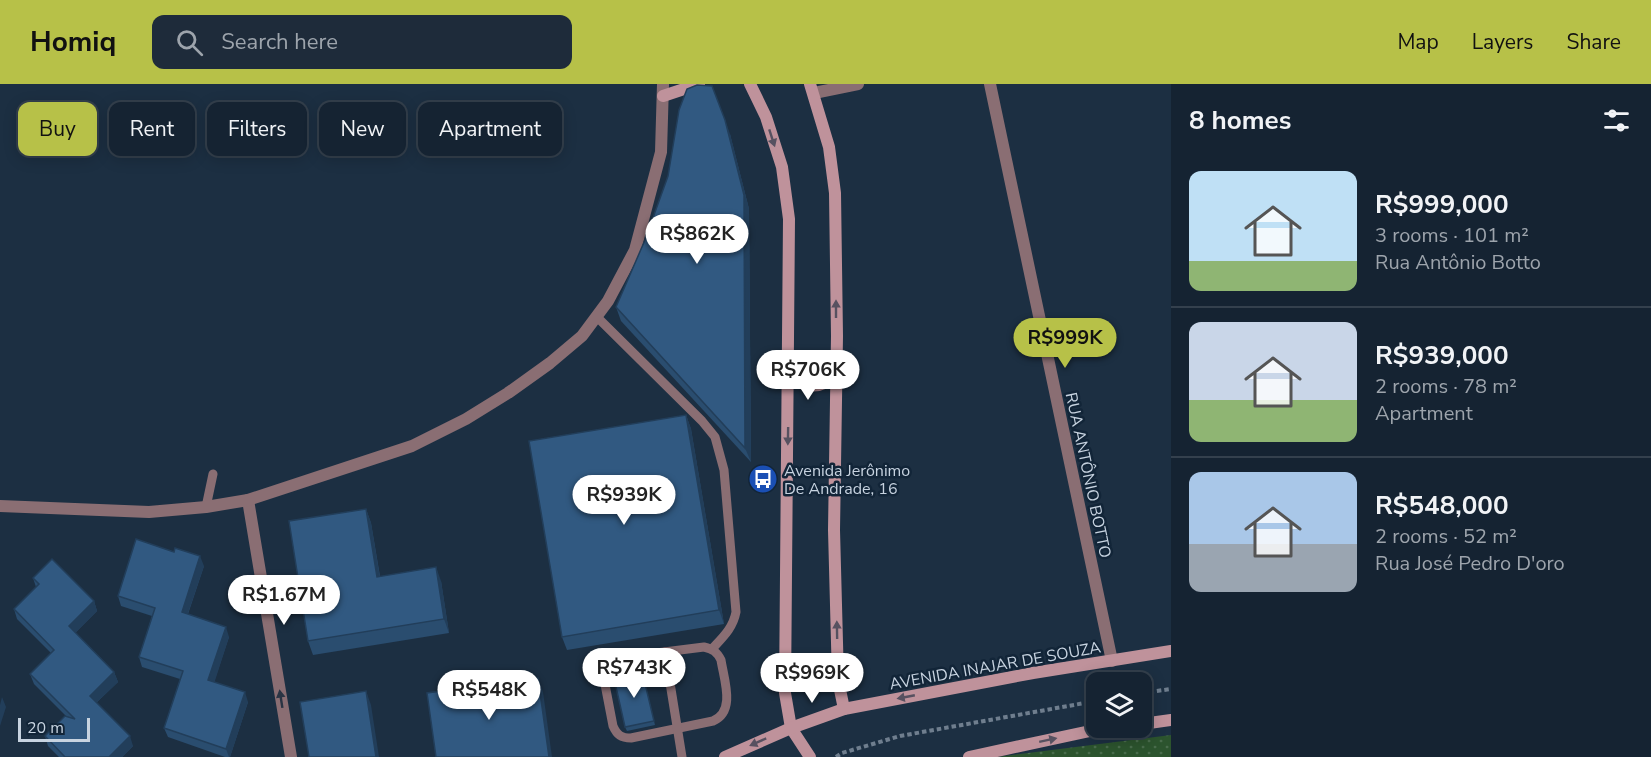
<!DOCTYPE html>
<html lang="en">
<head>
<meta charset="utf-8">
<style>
	body { margin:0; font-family:"Nunito Sans",sans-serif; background:#1e2b3a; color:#f1f3f6; height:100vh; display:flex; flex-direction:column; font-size:22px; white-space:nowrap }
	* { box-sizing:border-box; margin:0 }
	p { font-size:20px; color:#9da4ac }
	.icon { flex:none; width:33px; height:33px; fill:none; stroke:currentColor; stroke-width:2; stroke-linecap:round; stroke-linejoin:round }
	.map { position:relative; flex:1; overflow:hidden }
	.side { display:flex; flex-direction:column; background:#152332; width:480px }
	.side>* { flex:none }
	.banner { position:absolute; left:18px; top:18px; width:570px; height:54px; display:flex; gap:12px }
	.fabs { position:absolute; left:1086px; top:588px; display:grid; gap:12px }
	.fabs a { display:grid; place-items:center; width:66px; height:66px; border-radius:12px; background:#152332; box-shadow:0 3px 15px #0003,0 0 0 2px #34404d; font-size:30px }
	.scale { position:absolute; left:18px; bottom:15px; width:72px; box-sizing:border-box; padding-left:6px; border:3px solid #c7d3e0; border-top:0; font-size:16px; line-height:21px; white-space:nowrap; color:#c7d3e0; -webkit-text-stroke:4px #122538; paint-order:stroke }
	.price { position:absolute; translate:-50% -51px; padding:0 14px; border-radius:21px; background:#fff; color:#222; font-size:20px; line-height:39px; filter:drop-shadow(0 2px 3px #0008) }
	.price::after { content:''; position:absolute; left:50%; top:36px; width:18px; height:14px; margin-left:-9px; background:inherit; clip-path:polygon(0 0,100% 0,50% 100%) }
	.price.selected { background:#b7c148; color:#111 }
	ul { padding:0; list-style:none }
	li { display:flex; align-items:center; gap:18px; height:150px; padding:0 18px }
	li+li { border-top:2px solid #34404d }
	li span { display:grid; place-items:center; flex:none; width:168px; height:120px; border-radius:12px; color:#555 }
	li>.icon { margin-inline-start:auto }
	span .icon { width:72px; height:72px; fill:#fffc; stroke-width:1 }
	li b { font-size:26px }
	h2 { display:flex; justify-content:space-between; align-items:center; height:72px; padding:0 18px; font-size:26px }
	.tag { padding:0 21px; border-radius:12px; background:#152332; box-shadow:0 3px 15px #0003,0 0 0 2px #34404d; font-size:21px; line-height:54px }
	.tag.selected { background:#b7c148; color:#111 }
	header { display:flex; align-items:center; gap:36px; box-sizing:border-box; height:84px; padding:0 30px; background:#b7c148; color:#111 }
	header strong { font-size:28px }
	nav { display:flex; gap:33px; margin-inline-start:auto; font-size:21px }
	.search { width:420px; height:54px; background:#1e2b3a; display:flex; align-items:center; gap:15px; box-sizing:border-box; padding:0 21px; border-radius:12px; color:#9da4ac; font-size:22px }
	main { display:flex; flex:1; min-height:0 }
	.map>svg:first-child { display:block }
</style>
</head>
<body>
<header>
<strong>Homiq</strong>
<div class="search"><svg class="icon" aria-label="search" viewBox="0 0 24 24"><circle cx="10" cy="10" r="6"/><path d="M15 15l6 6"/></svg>Search here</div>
<nav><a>Map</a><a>Layers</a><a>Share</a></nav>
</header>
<main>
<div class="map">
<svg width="1171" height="673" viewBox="0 0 1171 673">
	<defs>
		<pattern id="park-dots" width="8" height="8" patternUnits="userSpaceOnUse" patternTransform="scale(1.5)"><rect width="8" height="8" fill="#2c542e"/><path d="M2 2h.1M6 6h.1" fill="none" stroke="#496c4c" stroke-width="1.8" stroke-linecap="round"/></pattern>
	</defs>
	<rect width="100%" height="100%" fill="#1c2f42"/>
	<polygon fill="url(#park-dots)" points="1171,651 1171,673 997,673"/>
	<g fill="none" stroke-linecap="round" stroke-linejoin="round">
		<g stroke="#6f7e8e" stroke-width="4" stroke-dasharray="4.5 3" stroke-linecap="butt">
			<polyline points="1142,609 1171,605"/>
			<polyline points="836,673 842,669 900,652 1096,617"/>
		</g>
		<g stroke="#8a6e73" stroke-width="9">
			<path d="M596,232L702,337L715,353L724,386L736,528C733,544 723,553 712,565"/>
			<polyline points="206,423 213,390"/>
			<path d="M704,563C713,565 717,568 721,576C724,596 736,627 713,637L631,654C621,654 617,651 613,642L603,590L610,577L616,574Z"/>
			<polyline points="665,568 682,673"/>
		</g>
		<g stroke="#8a6e73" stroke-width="12">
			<polyline points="990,0 1112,577"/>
			<polyline points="814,9 858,0"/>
			<polyline points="248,416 291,673"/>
		</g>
		<polyline stroke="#8a6e73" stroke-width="12" points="0,422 149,428 206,423 248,416 412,362 466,335 508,309 550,279 582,252 608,217 635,166 661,68 663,0"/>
		<g stroke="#bf929b" stroke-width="12">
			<polyline points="750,0 766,33 782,83 789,135 785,609 791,644 810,673"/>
			<polyline points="810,0 829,63 835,109 837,252 834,446 838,596 844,625"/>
			<polyline points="663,12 699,0"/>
			<path d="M789,285C798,305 821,307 836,290"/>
			<polyline points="1142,640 1171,636"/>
			<polyline points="725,673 791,644 844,625 1033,589 1171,567"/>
			<polyline points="969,673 1090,647 1117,644"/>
		</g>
	</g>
	<g fill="#2a4d6f">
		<polygon points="730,50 749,125 751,378 621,237 616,223 645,156"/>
		<polygon points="686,331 691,345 724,540 567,566 562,553"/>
		<polygon points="366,425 371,439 380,492 441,497 449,549 313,571 308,557"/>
		<polygon points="204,482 188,530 229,553 214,598 248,618 230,673 225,673 168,653 164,644 180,595 142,583 139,573 152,532 121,522 118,512"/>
		<polygon points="33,494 94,517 97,527 75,549 114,588 118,598 96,619 133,662 122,673 59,673 48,662 45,652 66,632 34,600 30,590 51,569 17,535 14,525 36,503"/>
		<polygon points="643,591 655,641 627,647 625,643"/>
	</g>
	<g fill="#223e5a">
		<polygon points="725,36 730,50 749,125 751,378 745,364"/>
		<polygon points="686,331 691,345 724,540 719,526"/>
		<polygon points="366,425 371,439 382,506 377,493"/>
		<polygon points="200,472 204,482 185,538 182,528"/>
		<polygon points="436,483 441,497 449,549 444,535"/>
		<polygon points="94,517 97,527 72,552 69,542"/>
		<polygon points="226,543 229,553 212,606 208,596"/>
		<polygon points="114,588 118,598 93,622 90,612"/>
		<polygon points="538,594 543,608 552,673 549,673"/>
		<polygon points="366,607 371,621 379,673 376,673"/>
		<polygon points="245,608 248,618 230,673 229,673 226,665"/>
		<polygon points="2,613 6,623 0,642 0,621"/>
		<polygon points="130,652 133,662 122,673 109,673"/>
	</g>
	<g fill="#315981" stroke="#223e5a" stroke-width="1.5">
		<polygon points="697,1 712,2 725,36 744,111 745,364 616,223 645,156 668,92 679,26 687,5"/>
		<polygon points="686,331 719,526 562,553 529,357"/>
		<polygon points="366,425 377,493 436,483 444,535 308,557 289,437"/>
		<polygon points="136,455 174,468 175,464 200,472 182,528 226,543 208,596 245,608 226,665 164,644 183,587 139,573 155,524 118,512"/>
		<polygon points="52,475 94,517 69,542 114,588 90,612 130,652 109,673 65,673 45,652 65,632 75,635 30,590 54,566 14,525 39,500 33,494"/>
		<polygon points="642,587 654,637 625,643 614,594"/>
		<polygon points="538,594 549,673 436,673 427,609"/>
		<polygon points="366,607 376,673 309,673 300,618"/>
	</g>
	<defs><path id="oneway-solid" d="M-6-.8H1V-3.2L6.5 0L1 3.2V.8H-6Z" transform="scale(1.5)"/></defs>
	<g fill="#575160">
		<use href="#oneway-solid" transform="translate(772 54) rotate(72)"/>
		<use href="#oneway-solid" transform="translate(836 225) rotate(-90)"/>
		<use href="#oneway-solid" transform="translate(788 352) rotate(91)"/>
		<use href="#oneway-solid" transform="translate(837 546) rotate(-91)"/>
		<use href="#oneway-solid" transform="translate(906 613) rotate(169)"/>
		<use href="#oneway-solid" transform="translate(1048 656) rotate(-12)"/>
		<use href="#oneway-solid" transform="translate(758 658) rotate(156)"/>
	</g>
	<use fill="#2a3444" href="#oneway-solid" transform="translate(281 615) rotate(-99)"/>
	<defs>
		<g id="bus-disc" transform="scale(1.5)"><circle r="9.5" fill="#1a4fb4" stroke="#122538"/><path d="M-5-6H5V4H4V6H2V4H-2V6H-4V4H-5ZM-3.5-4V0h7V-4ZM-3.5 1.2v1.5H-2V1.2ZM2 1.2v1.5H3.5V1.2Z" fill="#fff"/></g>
	</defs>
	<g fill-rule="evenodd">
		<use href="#bus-disc" x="763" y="395"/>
	</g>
	<g text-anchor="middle" stroke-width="5" stroke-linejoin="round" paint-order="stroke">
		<g font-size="16" fill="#c7d3e0" stroke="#122538" text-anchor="start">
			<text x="784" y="392">Avenida Jerônimo<tspan x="784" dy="18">De Andrade, 16</tspan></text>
		</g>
		<g font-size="16" fill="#c7d3e0" stroke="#122538">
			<text transform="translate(1089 391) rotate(78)" y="6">RUA ANTÔNIO BOTTO</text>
			<text transform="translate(995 581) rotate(-10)" y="6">AVENIDA INAJAR DE SOUZA</text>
		</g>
	</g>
</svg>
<div class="fabs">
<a><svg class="icon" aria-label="layers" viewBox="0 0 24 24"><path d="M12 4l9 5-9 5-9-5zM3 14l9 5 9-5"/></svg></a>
</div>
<div class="scale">20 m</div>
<b class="price" style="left:697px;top:181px">R$862K</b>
<b class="price selected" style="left:1065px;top:285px">R$999K</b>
<b class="price" style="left:808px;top:317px">R$706K</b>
<b class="price" style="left:624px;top:442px">R$939K</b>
<b class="price" style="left:284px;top:542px">R$1.67M</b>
<b class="price" style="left:634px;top:615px">R$743K</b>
<b class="price" style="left:812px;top:620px">R$969K</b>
<b class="price" style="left:489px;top:637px">R$548K</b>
<div class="banner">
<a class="tag selected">Buy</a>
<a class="tag">Rent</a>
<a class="tag">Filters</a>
<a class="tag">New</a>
<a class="tag">Apartment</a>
</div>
</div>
<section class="side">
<h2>8 homes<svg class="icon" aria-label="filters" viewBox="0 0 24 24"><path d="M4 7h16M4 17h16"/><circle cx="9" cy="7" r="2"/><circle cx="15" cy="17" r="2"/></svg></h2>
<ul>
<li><span style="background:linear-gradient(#bfe0f5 75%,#8fb573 0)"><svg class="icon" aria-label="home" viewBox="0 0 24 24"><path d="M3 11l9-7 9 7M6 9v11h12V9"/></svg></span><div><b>R$999,000</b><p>3 rooms · 101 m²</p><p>Rua Antônio Botto</p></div></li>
<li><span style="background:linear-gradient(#c9d6e8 65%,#8fb573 0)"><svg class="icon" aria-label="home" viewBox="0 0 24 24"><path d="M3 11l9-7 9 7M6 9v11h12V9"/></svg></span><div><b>R$939,000</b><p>2 rooms · 78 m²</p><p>Apartment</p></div></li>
<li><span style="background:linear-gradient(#a9c7e8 60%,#9aa5b1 0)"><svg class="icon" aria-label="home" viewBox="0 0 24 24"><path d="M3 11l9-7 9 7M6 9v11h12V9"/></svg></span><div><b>R$548,000</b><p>2 rooms · 52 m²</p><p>Rua José Pedro D'oro</p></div></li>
</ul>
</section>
</main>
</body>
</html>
